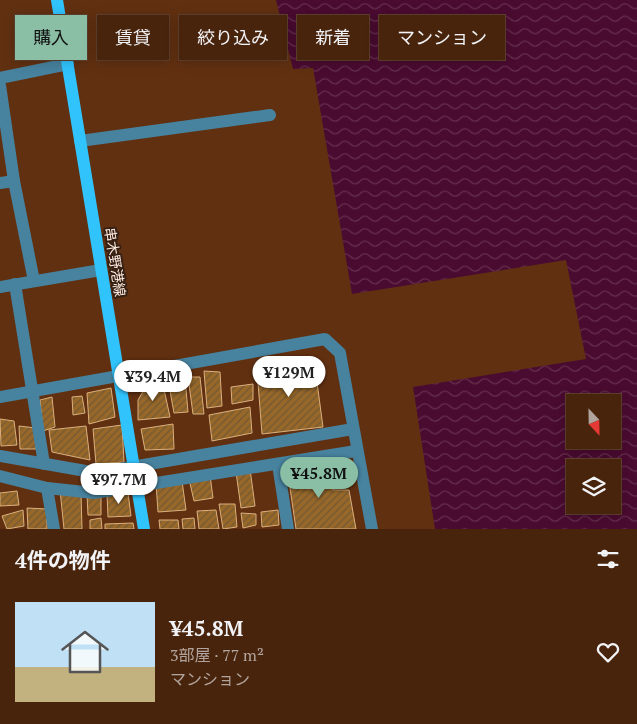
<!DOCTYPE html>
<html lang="ja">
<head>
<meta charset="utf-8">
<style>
	body { margin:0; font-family:"PT Serif","Noto Sans JP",serif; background:#53301b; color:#f1f3f6; height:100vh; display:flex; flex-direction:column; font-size:19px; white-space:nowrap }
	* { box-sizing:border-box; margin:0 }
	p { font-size:16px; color:#b1a49d }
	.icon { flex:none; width:28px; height:28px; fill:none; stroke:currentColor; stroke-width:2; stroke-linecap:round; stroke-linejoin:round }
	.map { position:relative; height:529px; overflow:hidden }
	.side { display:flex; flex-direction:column; background:#49240d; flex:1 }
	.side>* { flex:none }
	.banner { position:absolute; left:15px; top:15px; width:608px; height:45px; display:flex; gap:10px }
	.needle { width:32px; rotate:158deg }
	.controls { position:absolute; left:566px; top:394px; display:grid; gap:10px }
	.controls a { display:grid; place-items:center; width:55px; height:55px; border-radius:0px; background:#49240d; box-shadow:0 2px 12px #0003,0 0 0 1px #61412e; font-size:25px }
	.price { position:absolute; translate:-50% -42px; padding:0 11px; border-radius:18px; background:#fff; color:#222; font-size:16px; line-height:32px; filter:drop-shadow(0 1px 2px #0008) }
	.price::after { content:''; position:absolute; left:50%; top:30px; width:15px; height:11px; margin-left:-8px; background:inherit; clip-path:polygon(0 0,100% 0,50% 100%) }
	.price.selected { background:#8abfa5; color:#111 }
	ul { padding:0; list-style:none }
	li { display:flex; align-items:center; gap:15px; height:125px; padding:0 15px }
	li span { display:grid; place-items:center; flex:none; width:140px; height:100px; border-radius:0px; color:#555 }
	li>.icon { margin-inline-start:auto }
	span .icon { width:60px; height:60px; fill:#fffc; stroke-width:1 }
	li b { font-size:21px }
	h2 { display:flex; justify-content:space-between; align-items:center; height:60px; padding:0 15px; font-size:21px }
	.chip { padding:0 18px; border-radius:0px; background:#49240d; box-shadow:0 2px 12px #0003,0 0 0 1px #61412e; font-size:18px; line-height:45px }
	.chip.selected { background:#8abfa5; color:#111 }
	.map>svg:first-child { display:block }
</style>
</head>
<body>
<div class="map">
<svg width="637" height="529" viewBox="0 0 637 529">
	<defs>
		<pattern id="water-waves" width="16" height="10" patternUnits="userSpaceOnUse" patternTransform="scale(1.25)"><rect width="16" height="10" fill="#4a0b30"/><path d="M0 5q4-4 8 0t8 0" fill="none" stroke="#652f4e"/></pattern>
		<pattern id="building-hatch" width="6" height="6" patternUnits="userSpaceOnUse" patternTransform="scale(1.25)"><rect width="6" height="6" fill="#986828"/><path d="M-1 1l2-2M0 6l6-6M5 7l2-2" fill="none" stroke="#725836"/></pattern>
	</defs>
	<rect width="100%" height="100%" fill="#613011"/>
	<path fill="url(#water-waves)" fill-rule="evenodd" d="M276,0H637V529H435L413,387L586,359L566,260L352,294L313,68L293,69ZM575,402H612V440H575ZM575,468H612V505H575Z"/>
	<g fill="url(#building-hatch)" stroke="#dbb07e">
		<polygon points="314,360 323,427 262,434 257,370"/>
		<polygon points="204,371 220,372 222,406 207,408"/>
		<polygon points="188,377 200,377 204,414 193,414"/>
		<polygon points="185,378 188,412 174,413 168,380"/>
		<polygon points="162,380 170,417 138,420 138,400 149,381"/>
		<polygon points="253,384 253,400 232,404 231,387"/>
		<polygon points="111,388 115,417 89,424 87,393"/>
		<polygon points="82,396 85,413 73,415 72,397"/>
		<polygon points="52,397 55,427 43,431 40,400"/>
		<polygon points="250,407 252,433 212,441 209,415"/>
		<polygon points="0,419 14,421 17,445 1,446"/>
		<polygon points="173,424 174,449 145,450 141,429"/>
		<polygon points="122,425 124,462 96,464 93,429"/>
		<polygon points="19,426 36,428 36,449 20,449"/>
		<polygon points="86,426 90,460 52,452 49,430"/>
		<polygon points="330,461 333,490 349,490 356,529 296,529 287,467"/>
		<polygon points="250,469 255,506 241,508 236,472"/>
		<polygon points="210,475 213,498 194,501 189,479"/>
		<polygon points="182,481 186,510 158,512 156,483"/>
		<polygon points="60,490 81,492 82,529 64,529"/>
		<polygon points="17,491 19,505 0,506 0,493"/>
		<polygon points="128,493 131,516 108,517 107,494"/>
		<polygon points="87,494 101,494 101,515 88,515"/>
		<polygon points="219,504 235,504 237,527 223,529"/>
		<polygon points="27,508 47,509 47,529 28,529"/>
		<polygon points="23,510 24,526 7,529 2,516"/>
		<polygon points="216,510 219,529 199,529 197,511"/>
		<polygon points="278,510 279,525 262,527 261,512"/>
		<polygon points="241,513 256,514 256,525 243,528"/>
		<polygon points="101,518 102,529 90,529 90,520"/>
		<polygon points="194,518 195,529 183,529 182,519"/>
		<polygon points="159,520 178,520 179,529 160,529"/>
		<polygon points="133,523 134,529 105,529 105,524"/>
	</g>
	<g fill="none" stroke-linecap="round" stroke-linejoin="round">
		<g stroke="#47829e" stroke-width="12">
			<polyline points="0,78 68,64"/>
			<polyline points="0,85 14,181 34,281"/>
			<polyline points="80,141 270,115"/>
			<polyline points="0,183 14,181"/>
			<polyline points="15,284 44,464"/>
			<polyline points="0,287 101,270"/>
			<polyline points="0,397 325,339 340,353 372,529"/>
			<polyline points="0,456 97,473 353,429"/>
			<polyline points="278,464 288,529"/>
			<polyline points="0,476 47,488 94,493 356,451"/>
			<polyline points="47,488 54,529"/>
		</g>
		<polyline stroke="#30c3fc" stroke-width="12" points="57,0 144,529"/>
	</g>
	<g text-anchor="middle" stroke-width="4" stroke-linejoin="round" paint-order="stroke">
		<g font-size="14" fill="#ffece2" stroke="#362013">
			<text transform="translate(115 262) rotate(81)" y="5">串木野港線</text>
		</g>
	</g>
</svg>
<div class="controls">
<a><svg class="needle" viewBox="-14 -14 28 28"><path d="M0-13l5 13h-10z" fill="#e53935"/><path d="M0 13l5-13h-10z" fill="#b1a49d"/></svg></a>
<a><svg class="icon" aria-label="layers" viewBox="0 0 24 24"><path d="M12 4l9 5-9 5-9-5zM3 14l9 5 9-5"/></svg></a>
</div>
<b class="price" style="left:289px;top:398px">¥129M</b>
<b class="price" style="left:153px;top:402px">¥39.4M</b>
<b class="price selected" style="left:319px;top:499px">¥45.8M</b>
<b class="price" style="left:119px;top:505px">¥97.7M</b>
<div class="banner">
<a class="chip selected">購入</a>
<a class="chip">賃貸</a>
<a class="chip">絞り込み</a>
<a class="chip">新着</a>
<a class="chip">マンション</a>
</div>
</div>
<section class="side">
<h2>4件の物件<svg class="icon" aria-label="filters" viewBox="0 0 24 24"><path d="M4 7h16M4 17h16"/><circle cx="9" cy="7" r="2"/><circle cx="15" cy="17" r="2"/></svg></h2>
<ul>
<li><span style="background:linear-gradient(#bfe0f5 65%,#c2b280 0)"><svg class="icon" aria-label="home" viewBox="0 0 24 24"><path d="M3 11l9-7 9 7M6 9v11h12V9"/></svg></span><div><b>¥45.8M</b><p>3部屋 · 77 m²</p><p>マンション</p></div><svg class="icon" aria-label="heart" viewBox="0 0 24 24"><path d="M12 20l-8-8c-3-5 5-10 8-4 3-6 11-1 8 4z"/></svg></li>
</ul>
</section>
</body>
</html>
